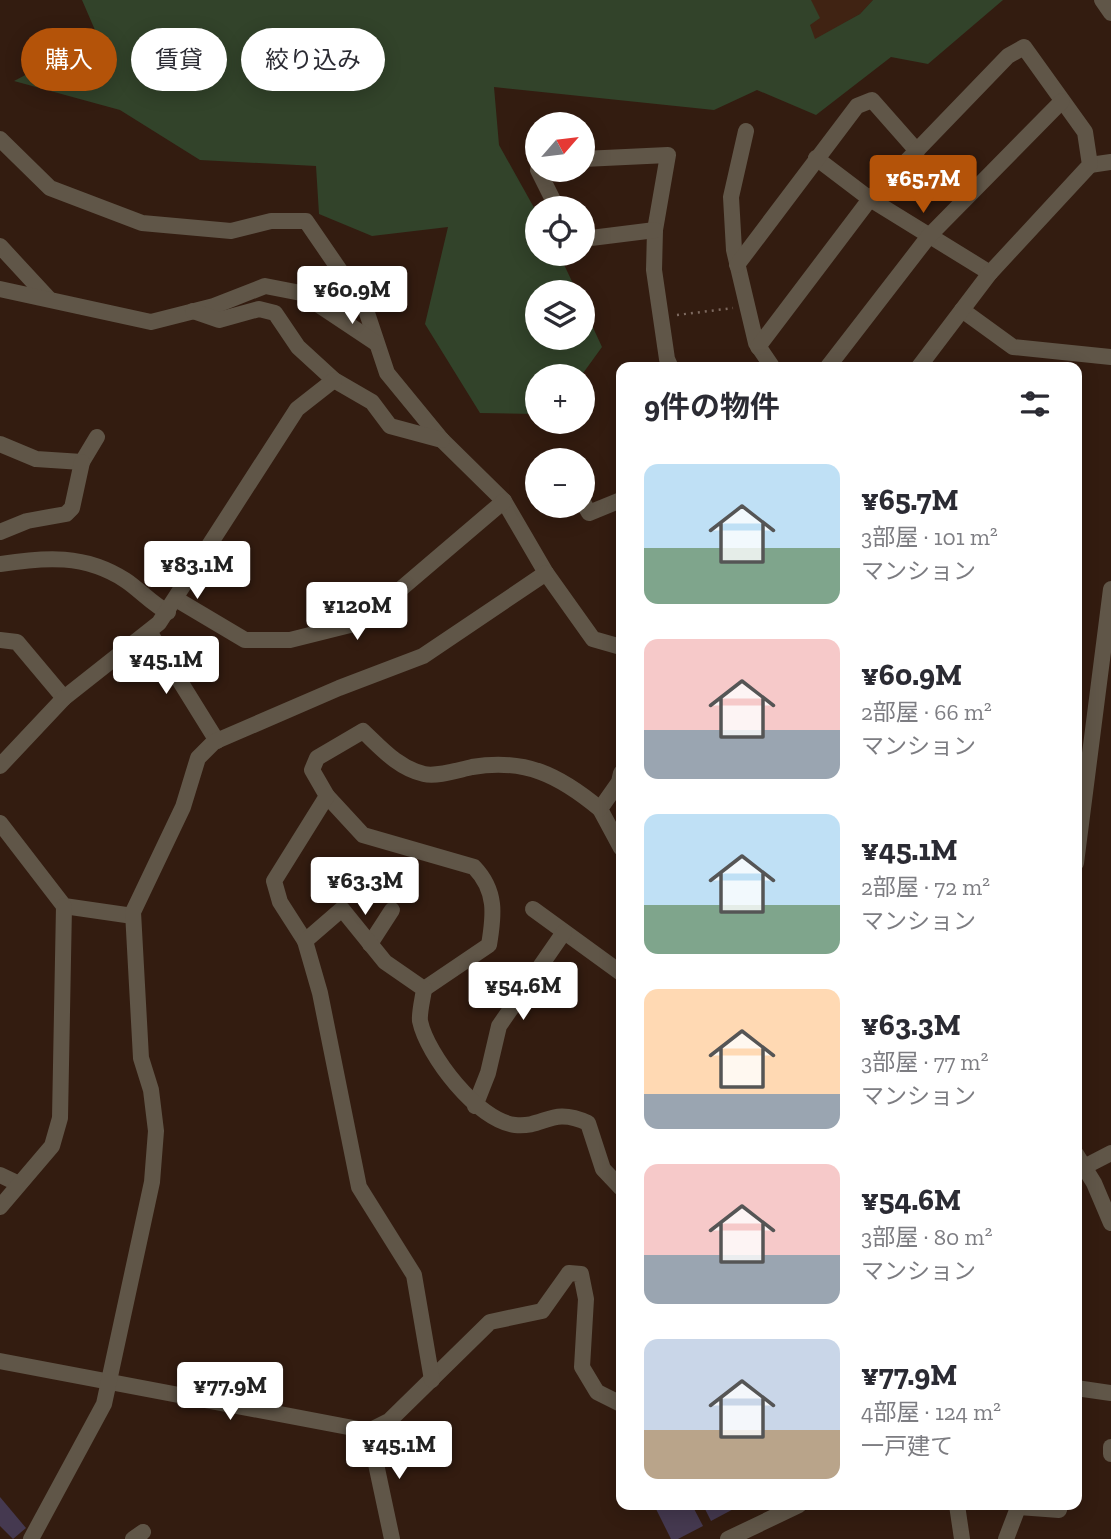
<!DOCTYPE html>
<html lang="ja">
<head>
<meta charset="utf-8">
<style>
	body { margin:0; font-family:"Zilla Slab","Noto Sans JP",serif; background:#f2f2f3; color:#2b2b33; height:100vh; display:flex; flex-direction:column; font-size:26px; white-space:nowrap }
	* { box-sizing:border-box; margin:0 }
	p { font-size:23px; color:#7c7c81 }
	.icon { flex:none; width:38px; height:38px; fill:none; stroke:currentColor; stroke-width:2; stroke-linecap:round; stroke-linejoin:round }
	.map { position:relative; flex:1; overflow:hidden }
	.sheet { position:absolute; left:616px; top:362px; width:466px; height:1148px; display:flex; flex-direction:column; background:#fff; border-radius:14px; box-shadow:0 4px 18px #0003 }
	.sheet>* { flex:none }
	.top-card { position:absolute; left:21px; top:28px; width:490px; height:63px; display:flex; gap:14px }
	.needle { width:46px; rotate:62deg }
	.controls { position:absolute; left:525px; top:112px; display:grid; gap:14px }
	.controls a { display:grid; place-items:center; width:70px; height:70px; border-radius:50%; background:#fff; box-shadow:0 4px 18px #0003; font-size:35px }
	.price { position:absolute; translate:-50% -60px; padding:0 16px; border-radius:7px; background:#fff; color:#222; font-size:23px; line-height:46px; filter:drop-shadow(0 2px 4px #0008) }
	.price::after { content:''; position:absolute; left:50%; top:42px; width:21px; height:16px; margin-left:-10px; background:inherit; clip-path:polygon(0 0,100% 0,50% 100%) }
	.price.current { background:#b45309; color:#fff }
	ul { padding:0; list-style:none }
	li { display:flex; align-items:center; gap:21px; height:175px; padding:0 28px }
	li span { display:grid; place-items:center; flex:none; width:196px; height:140px; border-radius:14px; color:#555 }
	li>.icon { margin-inline-start:auto }
	span .icon { width:84px; height:84px; fill:#fffc; stroke-width:1 }
	li b { font-size:30px }
	h2 { display:flex; justify-content:space-between; align-items:center; height:84px; padding:0 28px; font-size:30px }
	.pill { padding:0 24px; border-radius:32px; background:#fff; box-shadow:0 4px 18px #0003; font-size:24px; line-height:63px }
	.pill.current { background:#b45309; color:#fff }
	.map>svg:first-child { display:block }
</style>
</head>
<body>
<div class="map">
<svg width="1111" height="1539" viewBox="0 0 1111 1539">
	<rect width="100%" height="100%" fill="#331c10"/>
	<polygon fill="#402313" points="790,0 873,0 860,14 815,40"/>
	<polygon fill="#32432a" points="82,0 811,0 820,18 810,25 815,39 860,14 873,0 1003,0 928,64 891,57 816,115 757,90 714,110 494,87 499,145 537,213 537,254 559,254 577,292 537,292 537,338 583,338 583,306 602,347 581,376 537,376 537,414 480,413 425,324 448,227 372,236 319,214 316,166 200,160 120,110 14,81 98,37"/>
	<g fill="#453950">
		<polygon points="0,1497 26,1528 13,1539 0,1526"/>
		<polygon points="654,1505 692,1505 703,1526 678,1539 671,1539"/>
		<polygon points="703,1505 741,1505 711,1521"/>
	</g>
	<g fill="none" stroke-linecap="round" stroke-linejoin="round">
		<polyline stroke="#7d695f" stroke-width="2.5" stroke-dasharray="2 5" stroke-linecap="butt" points="677,315 733,308"/>
		<g stroke="#605648" stroke-width="16">
			<polyline points="1102,0 1111,13"/>
			<polyline points="746,131 731,197 734,250 756,343 773,368"/>
			<polyline points="0,139 50,188 142,223 231,231 271,221 306,221 365,307 387,373 442,440 504,501 546,573 593,639 621,647"/>
			<polyline points="816,158 870,199 990,273"/>
			<polyline points="583,159 668,155 655,230 654,270 667,359 671,368"/>
			<polyline points="1090,165 1111,162"/>
			<polyline points="538,170 557,208"/>
			<polyline points="583,239 655,230"/>
			<polyline points="0,246 49,299"/>
			<polyline points="737,265 857,106 872,100 917,151"/>
			<polyline points="0,289 151,322 214,306 265,286 301,293 376,343"/>
			<polyline points="962,310 1013,347 1111,357"/>
			<polyline points="193,311 219,320 259,309 275,313 298,347 334,380 372,402 390,426 442,440"/>
			<polyline points="758,347 870,199 1008,56 1024,47 1085,132 1090,165 990,273 918,368"/>
			<polyline points="827,368 929,236 1062,101"/>
			<polyline points="0,444 36,459 82,462 97,437"/>
			<polyline points="583,502 589,513 621,500"/>
			<polyline points="0,532 27,521 66,514 72,508 82,462"/>
			<path d="M0,564C45,557 85,554 125,580C139,589 154,606 168,612"/>
			<polyline points="176,599 245,640 290,640 362,622 504,501"/>
			<polyline points="150,633 217,741"/>
			<polyline points="0,640 17,642 64,698"/>
			<polyline points="0,766 64,698 159,623 297,409 334,380"/>
			<polyline points="621,773 619,782 600,809 621,848"/>
			<path d="M327,796L363,835L474,867C497,891 494,915 489,945L424,989"/>
			<polyline points="0,823 64,906 133,916"/>
			<polyline points="1076,863 1111,589"/>
			<polyline points="533,909 621,973"/>
			<path d="M305,941L280,902L274,881L327,796L312,770L317,758L363,731C381,748 398,768 424,774C437,777 458,770 472,767C525,758 559,775 600,809"/>
			<polyline points="370,944 392,910"/>
			<polyline points="475,1106 488,1073 499,1026 564,932"/>
			<polyline points="1076,1154 1094,1183 1111,1223"/>
			<polyline points="1084,1167 1111,1153"/>
			<polyline points="0,1175 19,1184"/>
			<polyline points="0,1207 52,1146 60,1118 64,906"/>
			<polyline points="0,1361 369,1431 389,1421 490,1322 542,1311 569,1273 581,1274 586,1299 582,1367 597,1392 621,1404"/>
			<path d="M432,1380L414,1275L359,1187L320,993L305,941L342,909L385,962L424,989C423,998 419,1012 420,1021C427,1055 478,1121 515,1125C545,1128 551,1106 588,1123L603,1169L621,1188"/>
			<polyline points="1076,1388 1111,1393"/>
			<polyline points="369,1431 392,1539"/>
			<polyline points="1111,1454 1111,1447"/>
			<polyline points="957,1505 962,1539"/>
			<polyline points="1019,1507 1059,1510 1060,1505"/>
			<polyline points="31,1539 104,1404 152,1182 156,1131 151,1090 141,1058 133,912 183,807 198,758 214,742 339,688 423,656 546,573"/>
			<polyline points="133,1539 143,1532"/>
			<polyline points="728,1539 799,1505"/>
			<polyline points="1006,1539 1019,1505"/>
		</g>
	</g>
</svg>
<div class="controls">
<a><svg class="needle" viewBox="-14 -14 28 28"><path d="M0-13l5 13h-10z" fill="#e53935"/><path d="M0 13l5-13h-10z" fill="#7c7c81"/></svg></a>
<a><svg class="icon" aria-label="locate" viewBox="0 0 24 24"><circle cx="12" cy="12" r="6"/><path d="M12 2v4M12 18v4M2 12h4M18 12h4"/></svg></a>
<a><svg class="icon" aria-label="layers" viewBox="0 0 24 24"><path d="M12 4l9 5-9 5-9-5zM3 14l9 5 9-5"/></svg></a>
<a>+</a>
<a>−</a>
</div>
<b class="price current" style="left:923px;top:215px">¥65.7M</b>
<b class="price" style="left:352px;top:326px">¥60.9M</b>
<b class="price" style="left:197px;top:601px">¥83.1M</b>
<b class="price" style="left:357px;top:642px">¥120M</b>
<b class="price" style="left:166px;top:696px">¥45.1M</b>
<b class="price" style="left:365px;top:917px">¥63.3M</b>
<b class="price" style="left:523px;top:1022px">¥54.6M</b>
<b class="price" style="left:230px;top:1422px">¥77.9M</b>
<b class="price" style="left:399px;top:1481px">¥45.1M</b>
<div class="top-card">
<a class="pill current">購入</a>
<a class="pill">賃貸</a>
<a class="pill">絞り込み</a>
</div>
<section class="sheet">
<h2>9件の物件<svg class="icon" aria-label="filters" viewBox="0 0 24 24"><path d="M4 7h16M4 17h16"/><circle cx="9" cy="7" r="2"/><circle cx="15" cy="17" r="2"/></svg></h2>
<ul>
<li><span style="background:linear-gradient(#bfe0f5 60%,#7fa58c 0)"><svg class="icon" aria-label="home" viewBox="0 0 24 24"><path d="M3 11l9-7 9 7M6 9v11h12V9"/></svg></span><div><b>¥65.7M</b><p>3部屋 · 101 m²</p><p>マンション</p></div></li>
<li><span style="background:linear-gradient(#f6c9c9 65%,#9aa5b1 0)"><svg class="icon" aria-label="home" viewBox="0 0 24 24"><path d="M3 11l9-7 9 7M6 9v11h12V9"/></svg></span><div><b>¥60.9M</b><p>2部屋 · 66 m²</p><p>マンション</p></div></li>
<li><span style="background:linear-gradient(#bfe0f5 65%,#7fa58c 0)"><svg class="icon" aria-label="home" viewBox="0 0 24 24"><path d="M3 11l9-7 9 7M6 9v11h12V9"/></svg></span><div><b>¥45.1M</b><p>2部屋 · 72 m²</p><p>マンション</p></div></li>
<li><span style="background:linear-gradient(#ffd9b3 75%,#9aa5b1 0)"><svg class="icon" aria-label="home" viewBox="0 0 24 24"><path d="M3 11l9-7 9 7M6 9v11h12V9"/></svg></span><div><b>¥63.3M</b><p>3部屋 · 77 m²</p><p>マンション</p></div></li>
<li><span style="background:linear-gradient(#f6c9c9 65%,#9aa5b1 0)"><svg class="icon" aria-label="home" viewBox="0 0 24 24"><path d="M3 11l9-7 9 7M6 9v11h12V9"/></svg></span><div><b>¥54.6M</b><p>3部屋 · 80 m²</p><p>マンション</p></div></li>
<li><span style="background:linear-gradient(#c9d6e8 65%,#b9a48a 0)"><svg class="icon" aria-label="home" viewBox="0 0 24 24"><path d="M3 11l9-7 9 7M6 9v11h12V9"/></svg></span><div><b>¥77.9M</b><p>4部屋 · 124 m²</p><p>一戸建て</p></div></li>
</ul>
</section>
</div>
</body>
</html>
